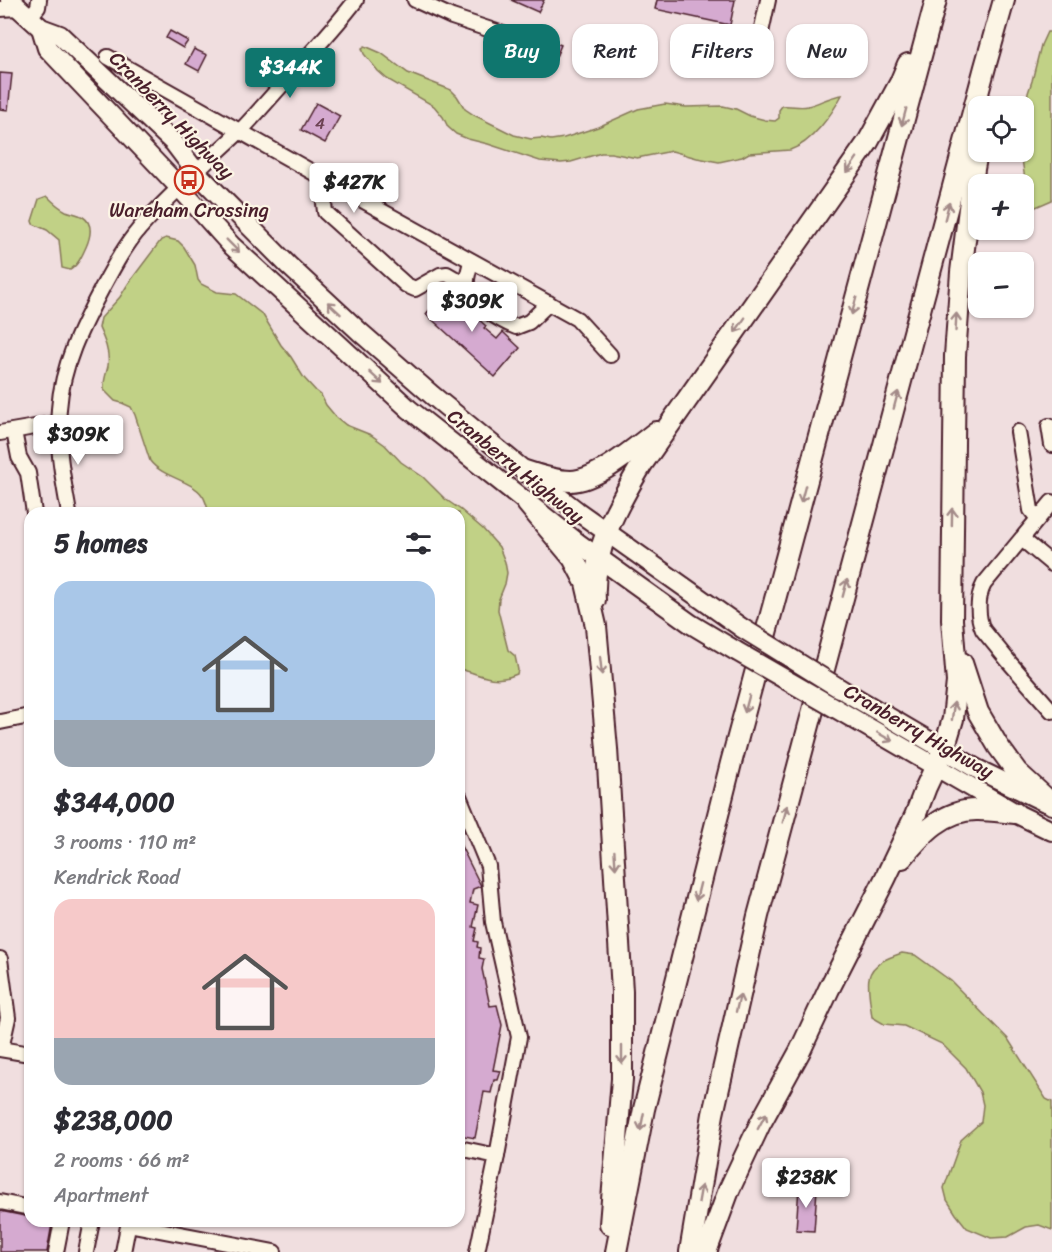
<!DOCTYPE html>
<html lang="en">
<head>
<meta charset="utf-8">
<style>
	body { margin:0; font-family:Sriracha,sans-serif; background:#f2f2f3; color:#2b2b33; height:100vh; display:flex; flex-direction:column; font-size:22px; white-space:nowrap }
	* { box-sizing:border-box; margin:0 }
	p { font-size:20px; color:#7c7c81 }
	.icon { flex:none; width:33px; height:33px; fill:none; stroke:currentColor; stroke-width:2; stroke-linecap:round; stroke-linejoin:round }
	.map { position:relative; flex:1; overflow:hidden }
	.side { position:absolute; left:24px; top:507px; width:441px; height:720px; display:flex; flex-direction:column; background:#fff; border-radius:18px; box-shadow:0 2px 4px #0004 }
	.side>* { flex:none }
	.top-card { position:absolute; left:483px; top:24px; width:478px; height:54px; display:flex; gap:12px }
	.tools { position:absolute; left:968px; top:96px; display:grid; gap:12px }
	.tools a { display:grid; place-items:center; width:66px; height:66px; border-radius:12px; background:#fff; box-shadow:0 2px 4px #0004; font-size:30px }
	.price { position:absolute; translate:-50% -51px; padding:0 14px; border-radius:6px; background:#fff; color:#222; font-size:20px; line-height:39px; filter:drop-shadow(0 2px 3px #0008) }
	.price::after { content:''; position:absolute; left:50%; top:36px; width:18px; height:14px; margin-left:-9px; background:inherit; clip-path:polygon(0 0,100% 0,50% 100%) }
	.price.selected { background:#0f766e; color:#fff }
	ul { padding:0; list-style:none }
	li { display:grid; align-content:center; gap:12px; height:318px; padding:0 30px }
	li span { display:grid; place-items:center; height:186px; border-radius:18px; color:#555 }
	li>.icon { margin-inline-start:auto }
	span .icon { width:108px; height:108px; fill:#fffc; stroke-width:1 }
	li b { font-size:26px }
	h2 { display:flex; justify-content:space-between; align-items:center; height:72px; padding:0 30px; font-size:26px }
	.tag { padding:0 21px; border-radius:18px; background:#fff; box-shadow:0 2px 4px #0004; font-size:21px; line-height:54px }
	.tag.selected { background:#0f766e; color:#fff }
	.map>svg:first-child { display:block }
</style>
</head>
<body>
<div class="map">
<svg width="1052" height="1252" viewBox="0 0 1052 1252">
	<rect width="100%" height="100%" fill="#f0dedf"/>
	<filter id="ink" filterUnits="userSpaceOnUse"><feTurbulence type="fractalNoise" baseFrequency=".0167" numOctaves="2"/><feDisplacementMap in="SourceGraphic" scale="12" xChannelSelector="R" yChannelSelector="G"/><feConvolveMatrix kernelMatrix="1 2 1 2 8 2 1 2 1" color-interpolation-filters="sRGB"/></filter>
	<g filter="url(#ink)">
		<g fill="#c1d186" stroke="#867858" stroke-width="1.5">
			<polygon points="1047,32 1052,32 1052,200 1029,210 1023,209 1025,180 1021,152 1023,152 1023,131 1026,121 1026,103 1028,93 1032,81 1041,45"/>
			<path d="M365,46L381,53L408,73L451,90L457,96L465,109L474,115L514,135L531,139L541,138L551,140L564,138L598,127L638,109L665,104L686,107L723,106L736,109L750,116L765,120L775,121L779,118V110L782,106C791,105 800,108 808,106C820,103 828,97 842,95C832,114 812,143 790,150L749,153L742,157L719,162L697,158L672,151L637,158L611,153H601L571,162L561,163L540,161L488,144L468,139L456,134L448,127L443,117L434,106L387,79L378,71L364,54L362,48Z"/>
			<path d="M47,196C53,202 58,207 66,211C71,213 78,214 83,217C94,224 90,238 86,247C82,256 78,265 70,270L62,268L59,240L47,230L33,224L32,221L39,199Z"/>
			<path d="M166,238L178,241L184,247L195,265L198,280L201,284L217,292L236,294L263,315L281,345L291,357L304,378L316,391L321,395L326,405L336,417L346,425L371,435L385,445L401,462L423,477L445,499L461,510L483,529L499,547L505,562L507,573L505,584L499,599L498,610L508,650L515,656L518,670L517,674C493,685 482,674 459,669V513H209C207,507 206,500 202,495C191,480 162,477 150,461L135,415L131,407L122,403L115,401L104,390C103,381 106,375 108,366C110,352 104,339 99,328L101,318L120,297L128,284L161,240Z"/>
			<path d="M902,953L915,955L951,981L1008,1039L1046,1099L1052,1102V1230L1039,1225L1026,1227L1008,1237L991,1238L967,1228L956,1214L947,1200L944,1188L961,1140L981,1122L983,1105L980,1092L966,1068L942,1044L904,1026L884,1024L872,1017C871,1008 867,985 869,978C872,963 890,957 902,953Z"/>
		</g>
		<g fill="#d5aad0" stroke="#4a1f2b" stroke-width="1.5">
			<polygon points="511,0 544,0 538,12"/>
			<polygon points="657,0 735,0 730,25 655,9"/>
			<polygon points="170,31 188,41 183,48 166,38"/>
			<polygon points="537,35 561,45 555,59 531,49"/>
			<polygon points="194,49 207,55 199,71 186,64"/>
			<polygon points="0,73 12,74 8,110 0,109"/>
			<polygon points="316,103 340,116 325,143 301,130"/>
			<polygon points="450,286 460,294 465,303 461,308 474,319 476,317 486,326 484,328 497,339 503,332 520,348 495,377 426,314"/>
			<polygon points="459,842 481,886 473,889 470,903 478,905 473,927 477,928 474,941 478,942 477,947 480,948 479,958 484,959 482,969 490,1006 497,1005 502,1025 493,1070 501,1071 498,1080 494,1080 491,1093 484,1092 475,1138 459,1135"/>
			<polygon points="799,1187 817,1189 814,1231 796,1230"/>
			<polygon points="0,1211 30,1217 30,1221 43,1221 43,1222 52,1224 47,1252 0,1252"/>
		</g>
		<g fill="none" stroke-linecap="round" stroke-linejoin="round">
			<g stroke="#4a1f2b" stroke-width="18">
				<g id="minor">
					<polyline points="415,0 452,17 503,34"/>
					<polyline points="0,9 18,8"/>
					<polyline points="29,18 38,7 39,0"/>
					<polyline points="760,37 768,0"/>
					<polyline points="108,57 353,195 577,319 610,355"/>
					<polyline points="333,184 324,203 325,212 406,285 415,289 440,275 447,274 466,285"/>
					<path d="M471,261C470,268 466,277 467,284C467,302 501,321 516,327L529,322L549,303"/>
					<polyline points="1049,426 1052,445"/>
					<polyline points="14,431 19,457 28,473 34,513"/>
					<polyline points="1018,432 1031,510 1038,519"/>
					<polyline points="0,433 58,423"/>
					<path d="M1052,502L984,584C977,597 977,616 983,630L1010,663L1052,711"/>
					<path d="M69,513C63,479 56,444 59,409C62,365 81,328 101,290C113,268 124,247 140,228C170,194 205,164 238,133C255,116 271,97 287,79C311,53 335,28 356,0"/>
					<polyline points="1022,539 1052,564"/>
					<polyline points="0,722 30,716"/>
					<polyline points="459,796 488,866 493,922 519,1037 497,1156 459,1148"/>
					<polyline points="0,959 8,1018 1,1049"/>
					<polyline points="0,1049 30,1054"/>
					<polyline points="0,1202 30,1208"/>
					<polyline points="128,1224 274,1252"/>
					<polyline points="56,1252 62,1221"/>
					<polyline points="86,1252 92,1221"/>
					<polyline points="123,1252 129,1221"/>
					<polyline points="477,1252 497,1156"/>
				</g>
			</g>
			<g stroke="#4a1f2b" stroke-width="22">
				<g id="major">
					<polyline points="10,0 41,28 60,35 174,143 196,172 288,265 360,332 432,395 521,468 577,511 742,628"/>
					<polyline points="41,28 47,48 179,187 231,245 409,409 578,543 691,624 736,651"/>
					<polyline points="839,688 977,769 1045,802"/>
					<polyline points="835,708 1019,815 1052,831"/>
				</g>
			</g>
			<g stroke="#4a1f2b" stroke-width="24">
				<g id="highway">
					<path d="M525,471C540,476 556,481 571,481C598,480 635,448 656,432"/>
					<polyline points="527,503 573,558 586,583 596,626 607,749 622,991 622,1079 610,1224"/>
					<path d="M595,600C592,549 617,506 642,464L868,142L900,83L908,64"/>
					<polyline points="962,663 978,712 998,746 1017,772 1052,804"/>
					<path d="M902,858C922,834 944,809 978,810C990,810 1003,812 1015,813"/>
					<polyline points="616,1252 644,1109 731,763 936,0"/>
					<polyline points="690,1252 713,1114 758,916 985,67 1004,0"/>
					<polyline points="706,1252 729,1190 760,1124 800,1051 829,989 885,879 915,816 926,787 944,749 953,719 957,682 952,620 955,356 961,272 974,169 978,147"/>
				</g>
			</g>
			<use href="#minor" stroke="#fcf5e5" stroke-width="14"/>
			<use href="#major" stroke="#fcf5e5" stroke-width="18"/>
			<use href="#highway" stroke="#fcf5e5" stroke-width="20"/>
			<g stroke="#4a1f2b" stroke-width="22" stroke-linecap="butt">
				<g id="major-bridge">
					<polyline points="742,628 839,688"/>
					<polyline points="736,651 835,708"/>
				</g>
			</g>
			<use href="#major-bridge" stroke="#fcf5e5" stroke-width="18"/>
		</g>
		<defs><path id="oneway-shaft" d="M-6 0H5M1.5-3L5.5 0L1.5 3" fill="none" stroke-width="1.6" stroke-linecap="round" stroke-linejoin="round" transform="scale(1.5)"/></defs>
		<g stroke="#a38a88">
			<use href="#oneway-shaft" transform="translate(904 117) rotate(105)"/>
			<use href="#oneway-shaft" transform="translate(852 165) rotate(125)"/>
			<use href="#oneway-shaft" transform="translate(947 211) rotate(-75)"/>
			<use href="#oneway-shaft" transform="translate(233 246) rotate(45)"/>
			<use href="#oneway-shaft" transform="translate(854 306) rotate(105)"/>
			<use href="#oneway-shaft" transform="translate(334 308) rotate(-137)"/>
			<use href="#oneway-shaft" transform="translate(956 322) rotate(-87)"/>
			<use href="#oneway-shaft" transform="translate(740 325) rotate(125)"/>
			<use href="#oneway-shaft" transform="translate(376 378) rotate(43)"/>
			<use href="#oneway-shaft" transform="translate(896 400) rotate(-75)"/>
			<use href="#oneway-shaft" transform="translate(803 494) rotate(105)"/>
			<use href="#oneway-shaft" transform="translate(952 517) rotate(-89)"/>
			<use href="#oneway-shaft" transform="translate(845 588) rotate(-75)"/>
			<use href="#oneway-shaft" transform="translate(601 666) rotate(84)"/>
			<use href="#oneway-shaft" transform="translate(747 704) rotate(105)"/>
			<use href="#oneway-shaft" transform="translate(953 711) rotate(-83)"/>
			<use href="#oneway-shaft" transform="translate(885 737) rotate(30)"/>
			<use href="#oneway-shaft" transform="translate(785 814) rotate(-75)"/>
			<use href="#oneway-shaft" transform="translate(615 860) rotate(86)"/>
			<use href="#oneway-shaft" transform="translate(698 892) rotate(104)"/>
			<use href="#oneway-shaft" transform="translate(738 1003) rotate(-77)"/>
			<use href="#oneway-shaft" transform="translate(622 1055) rotate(90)"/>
			<use href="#oneway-shaft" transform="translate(762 1121) rotate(-62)"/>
			<use href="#oneway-shaft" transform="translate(642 1122) rotate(101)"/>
			<use href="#oneway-shaft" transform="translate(700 1194) rotate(-80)"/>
		</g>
	</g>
	<defs>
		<g id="bus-ring" transform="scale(1.5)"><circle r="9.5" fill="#fcf5e5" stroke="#c8321e" stroke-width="1.5"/><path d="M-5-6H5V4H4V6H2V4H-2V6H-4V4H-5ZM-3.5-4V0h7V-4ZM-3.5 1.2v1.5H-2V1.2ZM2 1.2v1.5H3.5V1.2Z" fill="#c8321e"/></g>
	</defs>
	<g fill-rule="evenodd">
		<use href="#bus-ring" x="189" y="180"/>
	</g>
	<g text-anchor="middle" stroke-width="4.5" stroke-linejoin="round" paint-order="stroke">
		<g font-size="16" fill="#6d4254">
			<text x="320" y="129">4</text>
		</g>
		<g font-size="20" fill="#4a1f2b" stroke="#fcf5e5">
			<text transform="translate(172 115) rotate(46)" y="7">Cranberry Highway</text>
			<text transform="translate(516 466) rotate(39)" y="7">Cranberry Highway</text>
			<text transform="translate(919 731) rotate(30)" y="7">Cranberry Highway</text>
		</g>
		<g font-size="20" fill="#4a1f2b" stroke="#fcf5e5">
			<text x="189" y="217">Wareham Crossing</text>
		</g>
	</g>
</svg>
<div class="tools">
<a><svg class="icon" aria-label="locate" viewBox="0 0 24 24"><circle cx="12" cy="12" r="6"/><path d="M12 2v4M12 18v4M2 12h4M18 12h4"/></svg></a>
<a>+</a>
<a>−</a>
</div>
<b class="price selected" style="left:290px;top:99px">$344K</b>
<b class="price" style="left:354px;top:214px">$427K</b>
<b class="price" style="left:472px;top:333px">$309K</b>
<b class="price" style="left:78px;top:466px">$309K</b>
<b class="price" style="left:806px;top:1209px">$238K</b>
<div class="top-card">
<a class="tag selected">Buy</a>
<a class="tag">Rent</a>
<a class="tag">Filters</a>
<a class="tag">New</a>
</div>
<section class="side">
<h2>5 homes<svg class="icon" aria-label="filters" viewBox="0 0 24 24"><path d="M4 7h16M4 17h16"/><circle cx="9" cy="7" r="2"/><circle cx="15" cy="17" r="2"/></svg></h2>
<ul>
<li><span style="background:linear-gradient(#a9c7e8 75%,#9aa5b1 0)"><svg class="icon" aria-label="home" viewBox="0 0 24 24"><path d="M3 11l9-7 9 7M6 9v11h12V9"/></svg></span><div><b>$344,000</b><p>3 rooms · 110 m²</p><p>Kendrick Road</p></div></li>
<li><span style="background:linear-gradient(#f6c9c9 75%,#9aa5b1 0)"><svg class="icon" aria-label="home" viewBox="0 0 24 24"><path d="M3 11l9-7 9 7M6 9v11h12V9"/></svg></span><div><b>$238,000</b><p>2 rooms · 66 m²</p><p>Apartment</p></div></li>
</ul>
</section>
</div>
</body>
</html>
